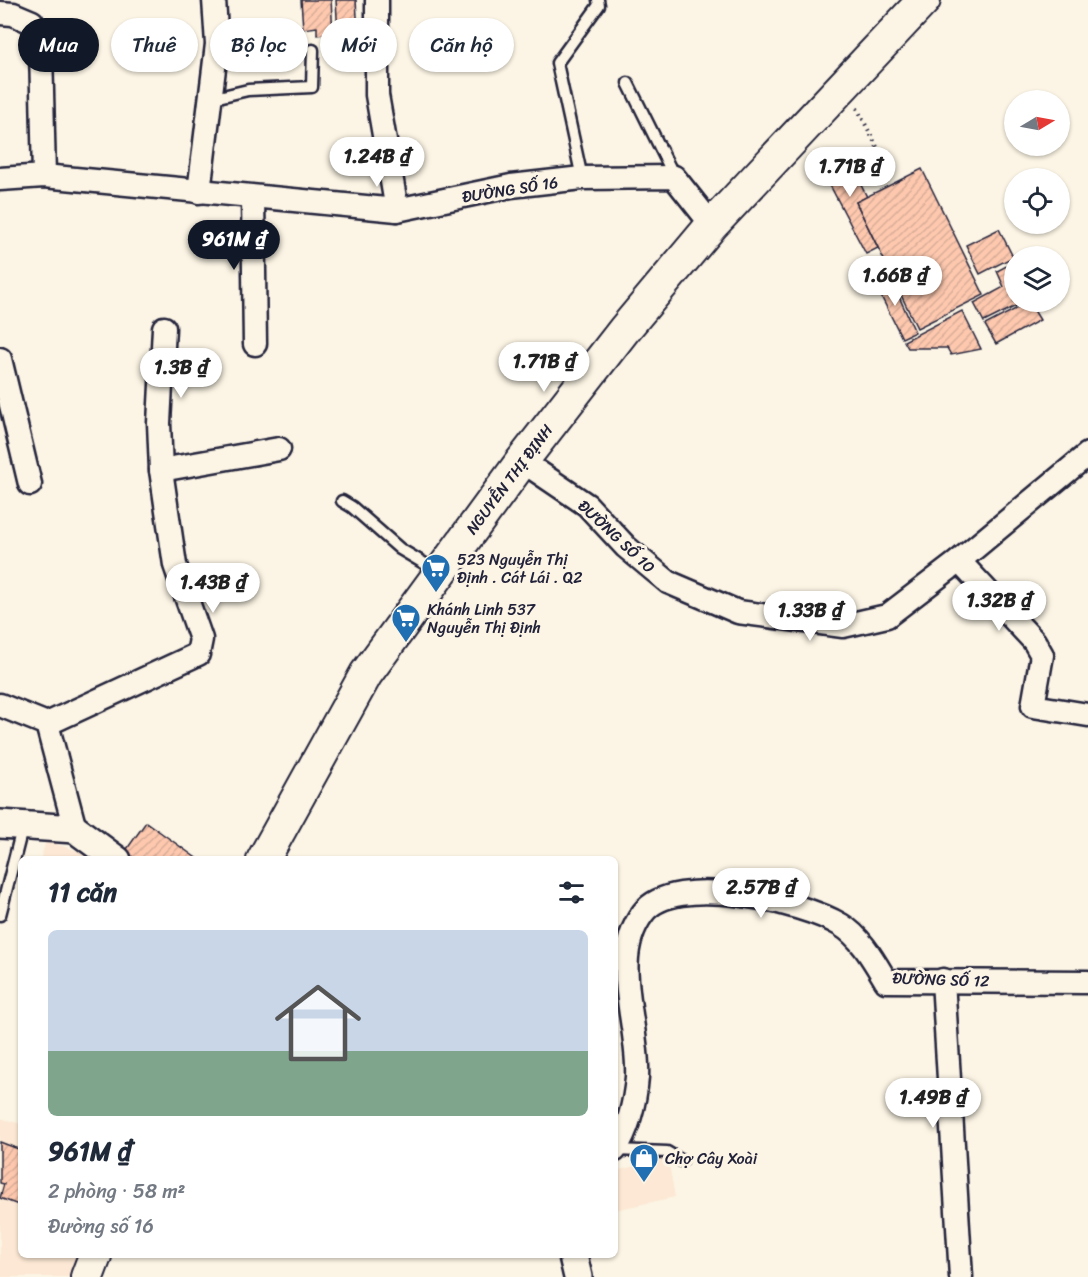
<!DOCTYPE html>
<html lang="vi">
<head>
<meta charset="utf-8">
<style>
	body { margin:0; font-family:Sriracha,sans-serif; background:#f2f2f3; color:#1f2937; height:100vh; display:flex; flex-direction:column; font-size:22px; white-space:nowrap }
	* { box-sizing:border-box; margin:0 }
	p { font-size:20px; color:#747a83 }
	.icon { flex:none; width:33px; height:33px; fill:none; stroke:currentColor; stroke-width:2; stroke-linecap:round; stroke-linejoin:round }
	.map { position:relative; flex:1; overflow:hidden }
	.drawer { position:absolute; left:18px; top:856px; width:600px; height:402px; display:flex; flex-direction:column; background:#fff; border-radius:9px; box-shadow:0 2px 4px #0004 }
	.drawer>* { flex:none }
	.banner { position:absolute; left:18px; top:18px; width:600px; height:54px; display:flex; gap:12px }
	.needle { width:39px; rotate:80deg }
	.buttons { position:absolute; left:1004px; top:90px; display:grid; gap:12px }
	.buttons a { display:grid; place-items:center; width:66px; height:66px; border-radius:50%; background:#fff; box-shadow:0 2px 4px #0004; font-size:30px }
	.price { position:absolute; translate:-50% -51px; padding:0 14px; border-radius:21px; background:#fff; color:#222; font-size:20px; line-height:39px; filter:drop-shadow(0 2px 3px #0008) }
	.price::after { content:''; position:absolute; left:50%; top:36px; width:18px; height:14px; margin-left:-9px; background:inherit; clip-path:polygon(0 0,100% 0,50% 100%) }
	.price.selected { background:#111827; color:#fff }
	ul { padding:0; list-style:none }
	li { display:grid; align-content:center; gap:12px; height:318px; padding:0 30px }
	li+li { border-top:2px solid #e0e1e3 }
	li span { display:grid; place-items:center; height:186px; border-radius:9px; color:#555 }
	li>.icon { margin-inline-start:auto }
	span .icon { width:108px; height:108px; fill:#fffc; stroke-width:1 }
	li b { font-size:26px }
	h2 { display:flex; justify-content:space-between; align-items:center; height:72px; padding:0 30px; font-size:26px }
	.tag { padding:0 21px; border-radius:27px; background:#fff; box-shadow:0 2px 4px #0004; font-size:21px; line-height:54px }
	.tag.selected { background:#111827; color:#fff }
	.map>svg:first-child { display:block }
</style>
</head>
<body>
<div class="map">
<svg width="1088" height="1277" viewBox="0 0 1088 1277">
	<defs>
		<pattern id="building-hatch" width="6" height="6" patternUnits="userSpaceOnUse" patternTransform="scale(1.5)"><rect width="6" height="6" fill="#fdc8ae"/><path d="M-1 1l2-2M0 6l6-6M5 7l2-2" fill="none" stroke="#d9ac97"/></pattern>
	</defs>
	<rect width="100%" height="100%" fill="#fcf5e5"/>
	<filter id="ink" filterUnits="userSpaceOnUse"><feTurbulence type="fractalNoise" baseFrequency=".0167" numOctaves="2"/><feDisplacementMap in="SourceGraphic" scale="12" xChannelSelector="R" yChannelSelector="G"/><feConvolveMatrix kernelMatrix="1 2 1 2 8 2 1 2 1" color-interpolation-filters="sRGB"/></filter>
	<g filter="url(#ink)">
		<g fill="#fce8d4">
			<polygon points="46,841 94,856 99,860 40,860"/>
			<polygon points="0,1118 21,1124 21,1256 83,1256 74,1277 0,1277"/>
			<polygon points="668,1158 675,1197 615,1210 615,1171"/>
		</g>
		<g fill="url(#building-hatch)" stroke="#22223b" stroke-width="1.5">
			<polygon points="301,0 331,0 333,33 317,35 317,27 303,29"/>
			<polygon points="336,0 356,0 358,33 338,35"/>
			<polygon points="845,154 867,197 856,202 878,248 866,254 820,166"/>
			<polygon points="922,169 984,295 917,328 856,202"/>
			<polygon points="999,229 1013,257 980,274 966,245"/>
			<polygon points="1014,262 1014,302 1024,302 984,322 974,303 1004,287 997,271"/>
			<polygon points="890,277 915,332 902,338 875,284"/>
			<polygon points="1029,302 1040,320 996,344 985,325"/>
			<polygon points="962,311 981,349 951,355 947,348 908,348 904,341"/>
			<polygon points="146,822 199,860 128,860 122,856"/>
			<polygon points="0,1142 21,1150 21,1206 0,1198 4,1184 0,1183"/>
		</g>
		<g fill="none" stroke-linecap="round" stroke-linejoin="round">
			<g stroke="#22223b" stroke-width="15">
				<g id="service">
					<polyline points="628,83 674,176"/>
					<polyline points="210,99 248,90 312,87 313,50"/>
					<polyline points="582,178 557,63 599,5 598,0"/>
					<polyline points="342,501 352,507 400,549 437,571"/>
					<polyline points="0,915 23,825"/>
					<polyline points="616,1150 667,1152 682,1161"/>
				</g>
			</g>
			<g stroke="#22223b" stroke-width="27">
				<g id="minor">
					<polyline points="377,0 377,95 397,210"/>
					<polyline points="0,13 13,14 32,22 41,49 44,176"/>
					<polyline points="0,179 44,176 397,210 511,186 582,178 674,177 712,225"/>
					<polyline points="199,192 217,44 214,0"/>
					<polyline points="253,197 255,344"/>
					<polyline points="0,359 30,484"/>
					<polyline points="522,461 587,505 626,547 668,582 738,612 843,626 887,616 959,561 1088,454"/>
					<polyline points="161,470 159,423 164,328"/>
					<polyline points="959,561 1034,641 1042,655 1033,706 1088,715"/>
					<polyline points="0,705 47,724 75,829"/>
					<polyline points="47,724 198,654 201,639 175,565 161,470 279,449"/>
					<polyline points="943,980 961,1277"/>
					<path d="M615,1150C628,1129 635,1102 637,1077C640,1025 608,959 643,913C674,871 803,902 841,925C861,937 874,961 886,981L1088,982"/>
				</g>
			</g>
			<g stroke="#22223b" stroke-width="32">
				<g id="tertiary">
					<polyline points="0,824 75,829 117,860"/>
					<polyline points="573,1256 578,1277"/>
				</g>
			</g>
			<g stroke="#22223b" stroke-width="36">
				<g id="secondary">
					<polyline points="263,860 366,674 522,461 624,330 712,225 924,0"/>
					<polyline points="87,1277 95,1256"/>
				</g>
			</g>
			<polyline stroke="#22223b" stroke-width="4" stroke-dasharray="1.5 4.5" stroke-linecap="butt" points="857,108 892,176"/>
			<use href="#service" stroke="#fcf5e5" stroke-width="10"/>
			<use href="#minor" stroke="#fcf5e5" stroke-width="22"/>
			<use href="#tertiary" stroke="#fcf5e5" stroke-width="27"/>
			<use href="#secondary" stroke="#fcf5e5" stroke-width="32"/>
		</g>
	</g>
	<defs>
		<g id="supermarket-pin" transform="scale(1.5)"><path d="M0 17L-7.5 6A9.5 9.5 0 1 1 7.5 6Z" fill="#1f6fb2" stroke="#fcf5e5"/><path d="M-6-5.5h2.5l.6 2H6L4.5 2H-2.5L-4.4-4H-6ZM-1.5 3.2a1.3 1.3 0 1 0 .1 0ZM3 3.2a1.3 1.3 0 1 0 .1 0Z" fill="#fff"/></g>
		<g id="shop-pin" transform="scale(1.5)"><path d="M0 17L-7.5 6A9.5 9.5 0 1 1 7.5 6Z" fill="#1f6fb2" stroke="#fcf5e5"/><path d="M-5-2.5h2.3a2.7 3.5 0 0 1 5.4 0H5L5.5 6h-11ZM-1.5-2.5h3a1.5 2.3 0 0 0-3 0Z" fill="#fff"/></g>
	</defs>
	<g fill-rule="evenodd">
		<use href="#supermarket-pin" x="436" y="568"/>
		<use href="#supermarket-pin" x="406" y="618"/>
		<use href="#shop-pin" x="644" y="1158"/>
	</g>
	<g text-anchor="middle" stroke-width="6" stroke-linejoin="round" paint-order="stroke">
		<g font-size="16" fill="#22223b" stroke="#fcf5e5">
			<text transform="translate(510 189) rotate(-9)" y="6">ĐƯỜNG SỐ 16</text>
			<text transform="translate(509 479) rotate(-53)" y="6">NGUYỄN THỊ ĐỊNH</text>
			<text transform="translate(617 536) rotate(43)" y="6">ĐƯỜNG SỐ 10</text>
			<text transform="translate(941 979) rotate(2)" y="6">ĐƯỜNG SỐ 12</text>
		</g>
		<g font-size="16" fill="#22223b" stroke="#fcf5e5" text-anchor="start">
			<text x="457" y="565">523 Nguyễn Thị<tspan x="457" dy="18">Định . Cát Lái . Q2</tspan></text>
			<text x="427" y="615">Khánh Linh 537<tspan x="427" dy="18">Nguyễn Thị Định</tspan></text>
			<text x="665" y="1164">Chợ Cây Xoài</text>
		</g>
	</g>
</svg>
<div class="buttons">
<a><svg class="needle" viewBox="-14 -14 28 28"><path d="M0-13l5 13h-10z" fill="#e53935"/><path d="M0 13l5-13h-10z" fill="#747a83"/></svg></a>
<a><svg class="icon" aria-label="locate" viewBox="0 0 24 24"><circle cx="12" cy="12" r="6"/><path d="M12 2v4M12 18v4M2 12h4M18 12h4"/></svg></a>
<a><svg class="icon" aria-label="layers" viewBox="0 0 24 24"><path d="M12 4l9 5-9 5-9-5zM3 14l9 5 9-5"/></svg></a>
</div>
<b class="price" style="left:377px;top:188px">1.24B ₫</b>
<b class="price" style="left:850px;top:198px">1.71B ₫</b>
<b class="price selected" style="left:234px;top:271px">961M ₫</b>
<b class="price" style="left:895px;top:307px">1.66B ₫</b>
<b class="price" style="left:544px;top:393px">1.71B ₫</b>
<b class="price" style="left:181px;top:399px">1.3B ₫</b>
<b class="price" style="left:213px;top:614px">1.43B ₫</b>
<b class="price" style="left:999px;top:632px">1.32B ₫</b>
<b class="price" style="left:810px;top:642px">1.33B ₫</b>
<b class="price" style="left:761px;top:919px">2.57B ₫</b>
<b class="price" style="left:933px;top:1129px">1.49B ₫</b>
<div class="banner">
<a class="tag selected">Mua</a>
<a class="tag">Thuê</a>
<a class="tag">Bộ lọc</a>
<a class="tag">Mới</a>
<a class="tag">Căn hộ</a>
</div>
<section class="drawer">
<h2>11 căn<svg class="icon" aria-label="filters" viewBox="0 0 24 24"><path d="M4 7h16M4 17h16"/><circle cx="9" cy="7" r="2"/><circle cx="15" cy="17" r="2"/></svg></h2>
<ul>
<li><span style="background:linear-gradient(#c9d6e8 65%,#7fa58c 0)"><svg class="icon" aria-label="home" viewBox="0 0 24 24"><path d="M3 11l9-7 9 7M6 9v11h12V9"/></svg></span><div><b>961M ₫</b><p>2 phòng · 58 m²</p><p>Đường số 16</p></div></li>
</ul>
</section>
</div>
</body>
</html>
